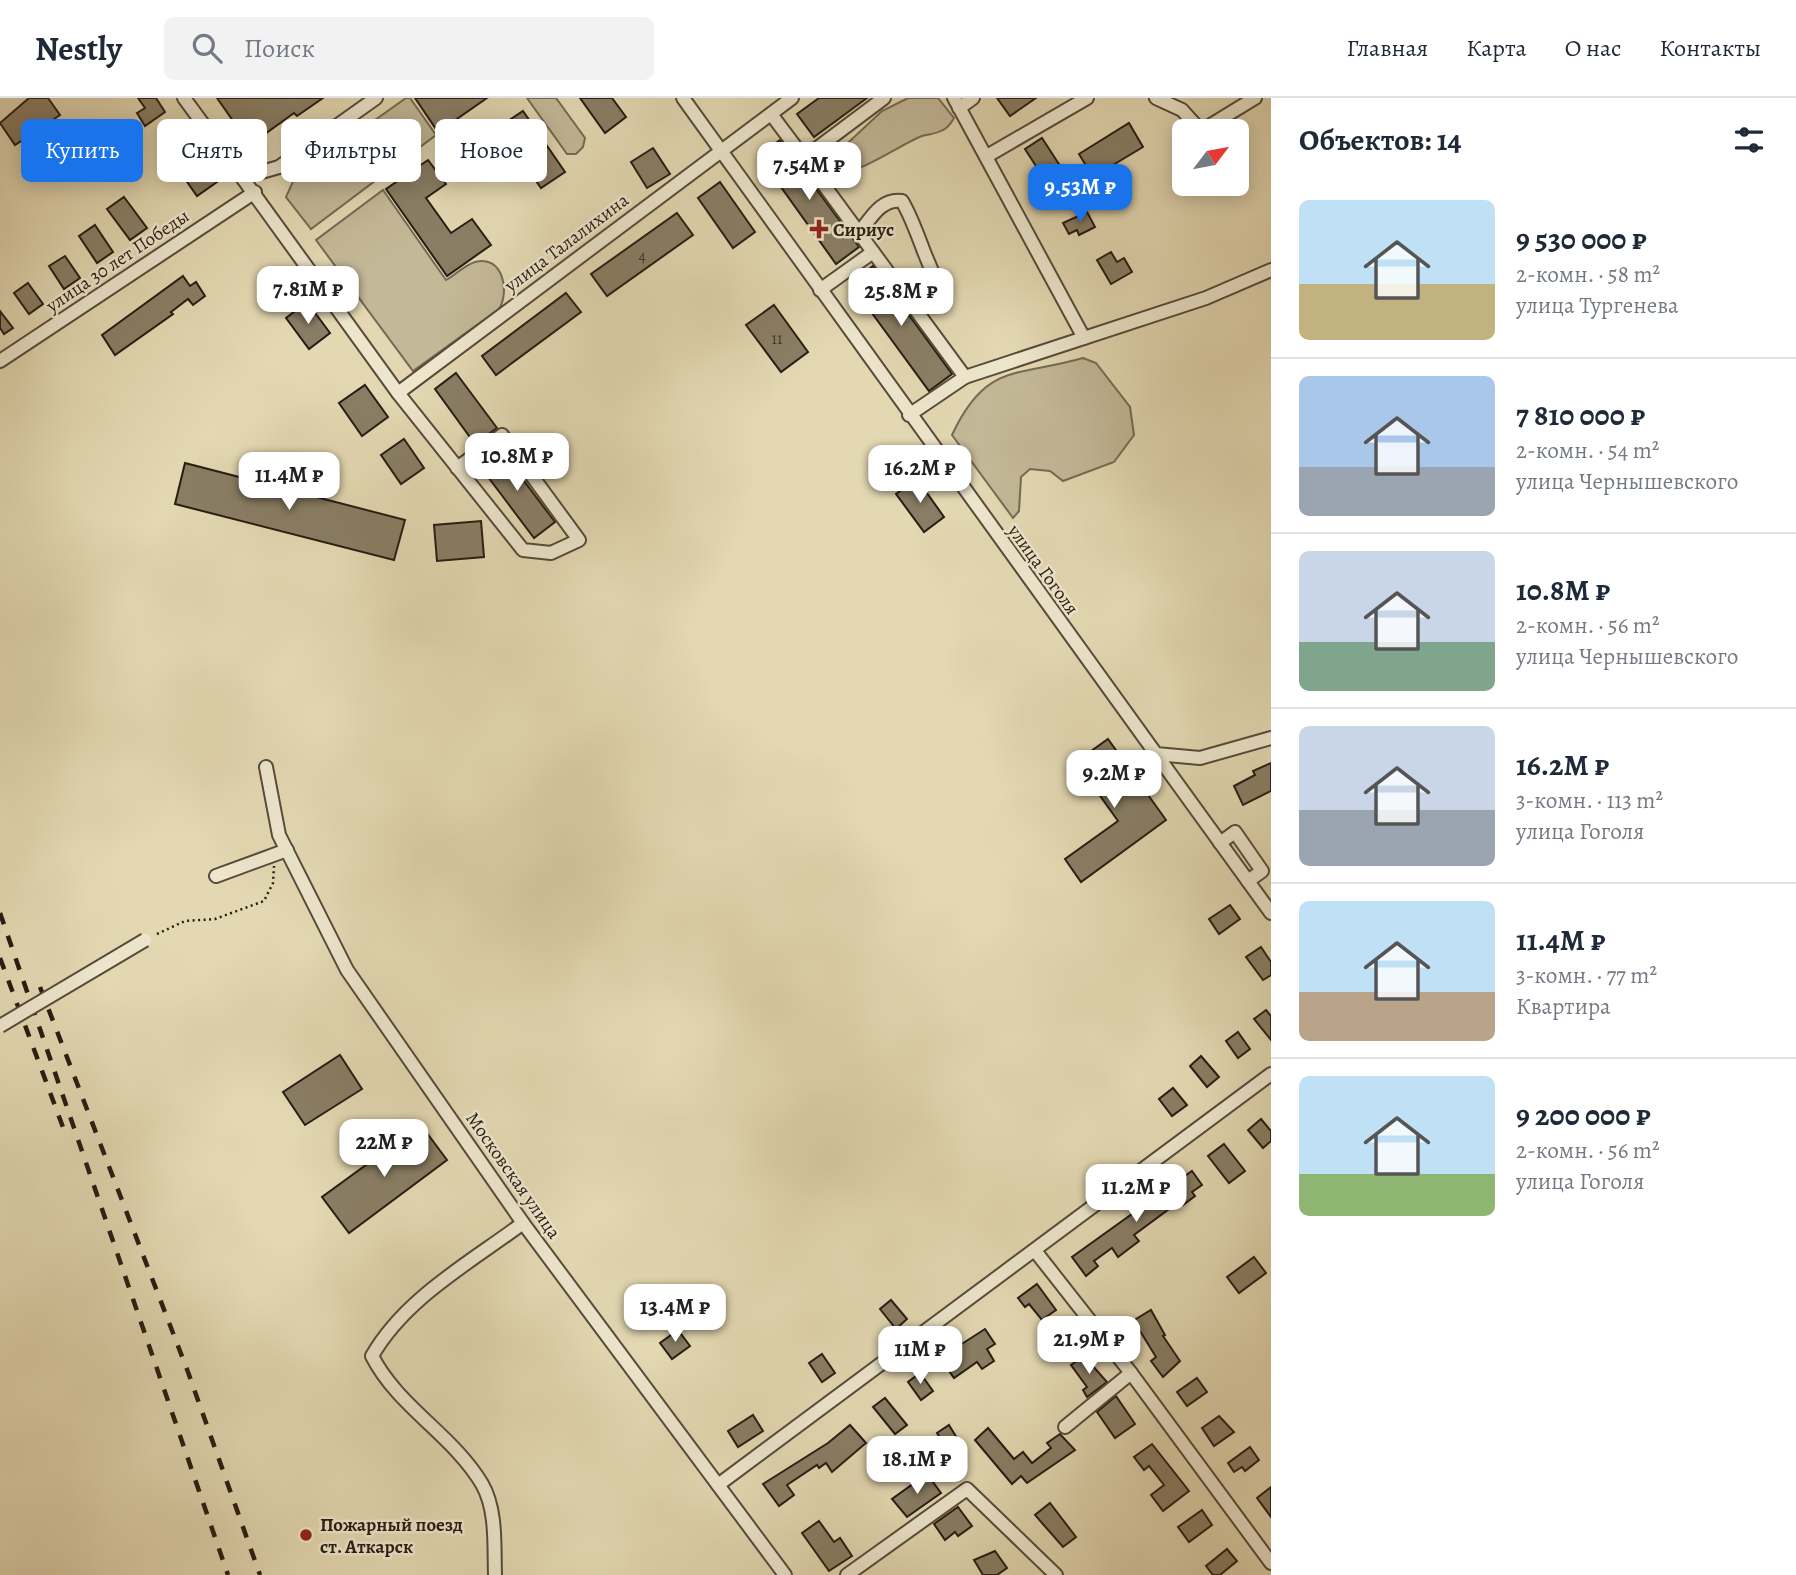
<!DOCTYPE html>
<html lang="ru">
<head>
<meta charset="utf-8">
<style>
	body { margin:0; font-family:Alegreya,serif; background:#f2f2f3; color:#1f2937; height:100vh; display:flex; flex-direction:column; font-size:26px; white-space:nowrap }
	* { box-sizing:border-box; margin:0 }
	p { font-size:23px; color:#747a83 }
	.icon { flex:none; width:38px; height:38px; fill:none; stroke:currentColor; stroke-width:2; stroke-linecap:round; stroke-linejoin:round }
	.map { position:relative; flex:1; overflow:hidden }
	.side { display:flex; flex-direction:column; background:#fff; width:525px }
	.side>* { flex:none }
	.guide { position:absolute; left:21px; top:21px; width:665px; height:63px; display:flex; gap:14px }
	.needle { width:46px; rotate:58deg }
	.controls { position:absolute; left:1172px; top:21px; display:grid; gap:14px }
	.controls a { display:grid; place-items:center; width:77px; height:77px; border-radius:10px; background:#fff; box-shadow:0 4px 18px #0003; font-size:35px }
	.price { position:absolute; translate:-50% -60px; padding:0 16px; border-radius:14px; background:#fff; color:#222; font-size:23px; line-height:46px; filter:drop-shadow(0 2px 4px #0008) }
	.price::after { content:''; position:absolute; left:50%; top:42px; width:21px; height:16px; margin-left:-10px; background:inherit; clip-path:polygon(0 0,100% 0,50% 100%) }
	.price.on { background:#1a73e8; color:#fff }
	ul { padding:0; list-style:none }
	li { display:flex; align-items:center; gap:21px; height:175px; padding:0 28px }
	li+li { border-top:2px solid #e0e1e3 }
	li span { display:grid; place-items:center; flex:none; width:196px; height:140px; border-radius:10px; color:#555 }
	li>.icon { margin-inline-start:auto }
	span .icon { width:84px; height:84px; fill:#fffc; stroke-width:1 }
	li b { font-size:30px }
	h2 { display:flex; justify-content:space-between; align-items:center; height:84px; padding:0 28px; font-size:30px }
	.pill { padding:0 24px; border-radius:10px; background:#fff; box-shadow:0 4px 18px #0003; font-size:24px; line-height:63px }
	.pill.on { background:#1a73e8; color:#fff }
	header { display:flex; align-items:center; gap:42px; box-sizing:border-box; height:98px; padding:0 35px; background:#fff; border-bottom:2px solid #e0e1e3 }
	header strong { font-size:33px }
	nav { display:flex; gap:38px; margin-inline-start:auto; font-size:24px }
	.search { width:490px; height:63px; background:#f2f2f3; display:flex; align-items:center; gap:18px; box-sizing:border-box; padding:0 24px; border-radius:10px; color:#747a83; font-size:26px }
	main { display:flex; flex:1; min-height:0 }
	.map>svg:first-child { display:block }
</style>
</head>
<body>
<header>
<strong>Nestly</strong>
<div class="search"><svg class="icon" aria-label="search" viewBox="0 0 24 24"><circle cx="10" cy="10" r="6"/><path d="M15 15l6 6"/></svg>Поиск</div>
<nav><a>Главная</a><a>Карта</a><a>О нас</a><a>Контакты</a></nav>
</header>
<main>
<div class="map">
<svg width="1271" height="1477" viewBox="0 0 1271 1477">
	<rect width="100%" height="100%" fill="#e3d8b2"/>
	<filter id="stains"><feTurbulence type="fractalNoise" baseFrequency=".00286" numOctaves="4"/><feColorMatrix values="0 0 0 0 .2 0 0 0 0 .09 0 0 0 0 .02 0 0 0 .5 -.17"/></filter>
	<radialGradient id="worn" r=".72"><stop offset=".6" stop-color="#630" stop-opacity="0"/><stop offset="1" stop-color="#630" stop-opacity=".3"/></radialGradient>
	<g fill="#c3b897" stroke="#756a54" stroke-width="2">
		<polygon points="406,0 410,0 436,37 311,131 286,99 295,79"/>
		<polygon points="527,0 556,0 585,40 583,49 576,56 567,56"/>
		<path d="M908,0H938L954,20C951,25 949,29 943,32C936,36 929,36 922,38C903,45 860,76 842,73L834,64L837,55L882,13Z"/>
		<path d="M383,92L446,182C455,177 465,167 475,164C503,156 510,194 499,211L413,273L316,142Z"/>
		<path d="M1083,260L1096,265L1130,309L1134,337L1114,364L1063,383L1050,373L1030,371L1021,379L1019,413L1013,420L952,337C986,264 1017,279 1083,260Z"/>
	</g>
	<g fill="#897e65" stroke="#271c12" stroke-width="2">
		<polygon points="29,0 48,0 60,17 15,47 0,25"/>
		<polygon points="138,0 156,0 165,14 145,28 137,15 145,10"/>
		<polygon points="217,0 323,0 297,18 294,15 250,47"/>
		<polygon points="415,0 487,0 438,34"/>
		<polygon points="580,0 612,0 626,19 605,35"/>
		<polygon points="819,0 867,0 814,39 797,16"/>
		<polygon points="997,0 1036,0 1010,18"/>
		<polygon points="523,13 565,74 541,90 499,29"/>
		<polygon points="1129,25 1143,49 1093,79 1079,56"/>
		<polygon points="1042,40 1064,74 1047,85 1025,51"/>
		<polygon points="780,42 859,149 836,166 758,57"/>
		<polygon points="653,50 670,76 647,90 631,64"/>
		<polygon points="428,62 446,86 426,100 451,135 472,121 491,147 447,178 386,91"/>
		<polygon points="203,64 217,84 197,98 183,78"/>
		<polygon points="720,84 755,134 733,150 698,100"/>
		<polygon points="124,99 147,130 130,142 107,111"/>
		<polygon points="1087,114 1095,129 1079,137 1077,132 1069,136 1063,125"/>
		<polygon points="677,115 693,137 607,198 591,176"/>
		<polygon points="95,127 113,154 97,165 79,138"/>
		<polygon points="1111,154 1117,164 1124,160 1132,174 1111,186 1097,162"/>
		<polygon points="65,158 80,180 64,191 49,168"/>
		<polygon points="873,168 952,276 929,293 850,185"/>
		<polygon points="183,178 190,188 196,184 205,198 193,207 188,201 171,214 173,216 115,257 102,237"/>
		<polygon points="28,185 43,206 29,216 14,195"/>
		<polygon points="566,195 581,214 496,277 482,258"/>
		<polygon points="307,204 330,235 309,251 286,220"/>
		<polygon points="774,207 808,254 781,274 746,227"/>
		<polygon points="0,213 13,230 4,236 0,230"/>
		<polygon points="456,275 497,330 475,346 435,291"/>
		<polygon points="365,287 388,319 362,338 339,305"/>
		<polygon points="404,341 424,370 401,386 381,357"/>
		<polygon points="499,350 555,424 534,440 479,367"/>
		<polygon points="185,365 405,422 394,462 175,406"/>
		<polygon points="917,381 944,419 924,434 896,396"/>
		<polygon points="481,423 484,459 437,463 434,427"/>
		<polygon points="1108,641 1166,722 1081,784 1065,761 1118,723 1076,664"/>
		<polygon points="1271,665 1271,693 1243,707 1234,688 1255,677 1253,673"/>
		<polygon points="1230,807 1240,821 1219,836 1209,821"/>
		<polygon points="1261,849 1271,864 1271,877 1263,882 1246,859"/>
		<polygon points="1266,912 1271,918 1271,942 1254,921"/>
		<polygon points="1238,934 1250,951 1238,960 1226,943"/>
		<polygon points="340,957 362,991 305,1027 283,994"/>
		<polygon points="1201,958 1219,979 1207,989 1190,968"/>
		<polygon points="1173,990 1187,1007 1172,1018 1159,1001"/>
		<polygon points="1261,1021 1271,1033 1271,1043 1263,1050 1248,1032"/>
		<polygon points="421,1027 447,1062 349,1135 322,1099"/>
		<polygon points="1224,1046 1245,1073 1229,1085 1208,1058"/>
		<polygon points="1192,1073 1202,1087 1192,1094 1195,1098 1183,1107 1180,1103 1134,1137 1139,1143 1118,1159 1112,1150 1094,1163 1098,1168 1086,1178 1072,1159"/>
		<polygon points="1254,1159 1266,1175 1239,1195 1227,1179"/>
		<polygon points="1037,1186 1056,1212 1042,1222 1029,1206 1025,1209 1018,1200"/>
		<polygon points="891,1202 907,1221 896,1231 880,1211"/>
		<polygon points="1151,1212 1165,1237 1163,1238 1180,1263 1163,1279 1151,1263 1156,1259 1140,1233 1132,1237 1126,1227"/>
		<polygon points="985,1231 995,1246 987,1251 994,1263 982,1271 977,1264 954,1280 940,1260"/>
		<polygon points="678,1232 690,1248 672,1261 660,1245"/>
		<polygon points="822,1256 835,1275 822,1284 809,1265"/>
		<polygon points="1084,1258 1107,1284 1087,1299 1083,1292 1087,1289 1071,1267"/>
		<polygon points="920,1275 933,1293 921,1302 908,1284"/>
		<polygon points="1197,1280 1207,1294 1187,1308 1177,1294"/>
		<polygon points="1116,1298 1135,1326 1115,1340 1097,1314"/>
		<polygon points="885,1300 907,1327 895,1336 873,1309"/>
		<polygon points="753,1317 763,1333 738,1349 728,1333"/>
		<polygon points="1219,1318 1234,1334 1214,1348 1202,1330"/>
		<polygon points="850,1327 866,1345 832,1374 826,1365 819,1370 817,1367 787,1387 794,1397 779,1408 763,1386 828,1345"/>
		<polygon points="949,1327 963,1350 940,1365 931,1350 942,1343 937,1335"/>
		<polygon points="988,1330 1014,1361 1023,1354 1032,1365 1051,1350 1047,1345 1060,1336 1075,1352 1027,1385 1021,1378 1012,1386 975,1342"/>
		<polygon points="1152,1346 1189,1393 1163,1413 1151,1397 1164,1387 1149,1368 1144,1372 1134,1359"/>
		<polygon points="1250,1349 1259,1362 1245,1373 1242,1369 1234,1374 1228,1365"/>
		<polygon points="927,1376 941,1395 907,1419 892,1401"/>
		<polygon points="1271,1389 1271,1419 1257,1400"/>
		<polygon points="1050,1405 1076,1439 1063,1449 1035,1417"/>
		<polygon points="958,1409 972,1428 958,1438 955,1434 945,1442 934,1426"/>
		<polygon points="1202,1412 1212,1427 1189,1444 1178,1429"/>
		<polygon points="819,1423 834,1444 840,1440 852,1458 829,1473 802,1435"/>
		<polygon points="1227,1451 1237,1463 1220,1477 1213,1477 1206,1468"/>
		<polygon points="995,1453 1007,1470 997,1477 983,1477 974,1462"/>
	</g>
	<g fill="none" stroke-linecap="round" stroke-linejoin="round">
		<g stroke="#564b3a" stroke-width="16">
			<g id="minor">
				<polyline points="184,0 236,71 258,75 279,69 376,0"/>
				<polyline points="683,0 1156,656 1200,660 1271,640"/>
				<polyline points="884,0 804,60 965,279 1206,200 1271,172"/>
				<polyline points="954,0 1084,240"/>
				<polyline points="1156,0 1182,12 1201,33 1255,0"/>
				<polyline points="959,10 973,0"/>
				<polyline points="771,16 804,60"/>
				<polyline points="987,58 1087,0"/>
				<polyline points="236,71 398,295 523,452 551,455 579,442 502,337 457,370"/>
				<path d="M859,135C871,120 881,100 902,103C919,132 925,166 943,194"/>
				<polyline points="820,192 873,154"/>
				<polyline points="0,263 255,94"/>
				<polyline points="398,295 792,0"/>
				<polyline points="909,317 965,279"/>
				<polyline points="1156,656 1271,815"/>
				<polyline points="266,669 279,737 347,872 523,1125 785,1477"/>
				<polyline points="1220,745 1235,734 1262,773 1248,783"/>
				<polyline points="216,778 287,752"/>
				<polyline points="1036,1154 1131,1275 1271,1465"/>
				<polyline points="1065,1329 1131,1275"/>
				<polyline points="718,1387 1271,976"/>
				<path d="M495,1477C494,1448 497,1412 482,1386C453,1337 398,1309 372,1258C405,1200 471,1164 523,1125"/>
				<polyline points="847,1477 967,1391 1056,1477"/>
			</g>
		</g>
		<polyline stroke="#271c12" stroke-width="2.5" stroke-dasharray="2 3.5" stroke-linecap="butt" points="157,836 185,823 215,821 264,803 273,785 274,768"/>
		<use href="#minor" stroke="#ede6cd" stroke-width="12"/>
		<g stroke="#271c12" stroke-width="4.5" stroke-dasharray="12 12" stroke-linecap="butt">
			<polyline points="0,815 228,1477"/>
			<polyline points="0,860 67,1040"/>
			<polyline points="40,889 188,1274 260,1477"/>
		</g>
		<g stroke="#564b3a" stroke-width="16" stroke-linecap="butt">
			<polyline id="minor-bridge" points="0,928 145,842"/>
		</g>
		<use href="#minor-bridge" stroke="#ede6cd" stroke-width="12"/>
	</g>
	<g fill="#8f2418" stroke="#ede6cd" stroke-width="2.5">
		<path d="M815.5 120.5h7v7h7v7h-7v7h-7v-7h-7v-7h7z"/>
		<circle cx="306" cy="1437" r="7"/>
	</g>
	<g text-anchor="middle" stroke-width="5" stroke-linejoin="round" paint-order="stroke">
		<g font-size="16" fill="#403427">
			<text x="642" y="163">4</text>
			<text x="777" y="246">11</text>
		</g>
		<g font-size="19" font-weight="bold" fill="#271c12" stroke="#ede6cd" text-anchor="start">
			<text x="833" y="138">Сириус</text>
			<text x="320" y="1433">Пожарный поезд<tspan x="320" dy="22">ст. Аткарск</tspan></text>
		</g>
		<g font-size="19" fill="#271c12" stroke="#ede6cd">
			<text transform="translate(566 144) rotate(-37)" y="7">улица Талалихина</text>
			<text transform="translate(117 162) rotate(-34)" y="7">улица 30 лет Победы</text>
			<text transform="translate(1044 471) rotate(54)" y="7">улица Гоголя</text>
			<text transform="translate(514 1077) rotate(55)" y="7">Московская улица</text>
		</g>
	</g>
	<rect width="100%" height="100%" filter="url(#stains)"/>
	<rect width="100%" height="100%" fill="url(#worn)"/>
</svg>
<div class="controls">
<a><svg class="needle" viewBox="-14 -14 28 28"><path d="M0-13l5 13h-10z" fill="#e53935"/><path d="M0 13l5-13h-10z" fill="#747a83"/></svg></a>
</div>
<b class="price" style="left:809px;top:104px">7.54M ₽</b>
<b class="price on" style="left:1080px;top:126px">9.53M ₽</b>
<b class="price" style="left:308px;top:228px">7.81M ₽</b>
<b class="price" style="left:901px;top:230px">25.8M ₽</b>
<b class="price" style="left:517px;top:395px">10.8M ₽</b>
<b class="price" style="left:920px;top:407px">16.2M ₽</b>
<b class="price" style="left:289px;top:414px">11.4M ₽</b>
<b class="price" style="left:1114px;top:712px">9.2M ₽</b>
<b class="price" style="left:384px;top:1081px">22M ₽</b>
<b class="price" style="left:1136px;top:1126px">11.2M ₽</b>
<b class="price" style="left:675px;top:1246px">13.4M ₽</b>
<b class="price" style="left:1089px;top:1278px">21.9M ₽</b>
<b class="price" style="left:920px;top:1288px">11M ₽</b>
<b class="price" style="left:917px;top:1398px">18.1M ₽</b>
<div class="guide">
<a class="pill on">Купить</a>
<a class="pill">Снять</a>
<a class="pill">Фильтры</a>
<a class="pill">Новое</a>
</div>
</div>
<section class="side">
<h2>Объектов: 14<svg class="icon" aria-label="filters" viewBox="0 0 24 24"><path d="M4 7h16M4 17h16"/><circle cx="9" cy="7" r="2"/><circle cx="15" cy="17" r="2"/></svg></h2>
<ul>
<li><span style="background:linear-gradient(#bfe0f5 60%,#c2b280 0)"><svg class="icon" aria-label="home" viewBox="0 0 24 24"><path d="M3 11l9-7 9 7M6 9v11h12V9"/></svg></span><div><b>9 530 000 ₽</b><p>2-комн. · 58 m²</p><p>улица Тургенева</p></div></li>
<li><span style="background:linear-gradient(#a9c7e8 65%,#9aa5b1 0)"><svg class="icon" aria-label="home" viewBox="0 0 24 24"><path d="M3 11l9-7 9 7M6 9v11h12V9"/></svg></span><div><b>7 810 000 ₽</b><p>2-комн. · 54 m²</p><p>улица Чернышевского</p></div></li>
<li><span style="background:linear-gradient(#c9d6e8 65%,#7fa58c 0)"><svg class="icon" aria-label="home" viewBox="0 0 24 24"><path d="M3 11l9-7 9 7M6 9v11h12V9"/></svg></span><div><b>10.8M ₽</b><p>2-комн. · 56 m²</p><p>улица Чернышевского</p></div></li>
<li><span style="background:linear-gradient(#c9d6e8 60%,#9aa5b1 0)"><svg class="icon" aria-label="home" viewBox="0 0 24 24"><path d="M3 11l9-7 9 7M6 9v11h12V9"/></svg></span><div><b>16.2M ₽</b><p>3-комн. · 113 m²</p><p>улица Гоголя</p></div></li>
<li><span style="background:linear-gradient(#bfe0f5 65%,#b9a48a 0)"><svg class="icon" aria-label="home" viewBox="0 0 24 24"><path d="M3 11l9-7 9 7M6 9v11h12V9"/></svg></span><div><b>11.4M ₽</b><p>3-комн. · 77 m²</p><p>Квартира</p></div></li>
<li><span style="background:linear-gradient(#bfe0f5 70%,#8fb573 0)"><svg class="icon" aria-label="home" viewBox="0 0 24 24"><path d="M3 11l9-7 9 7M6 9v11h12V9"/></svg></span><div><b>9 200 000 ₽</b><p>2-комн. · 56 m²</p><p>улица Гоголя</p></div></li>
</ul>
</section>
</main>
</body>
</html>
